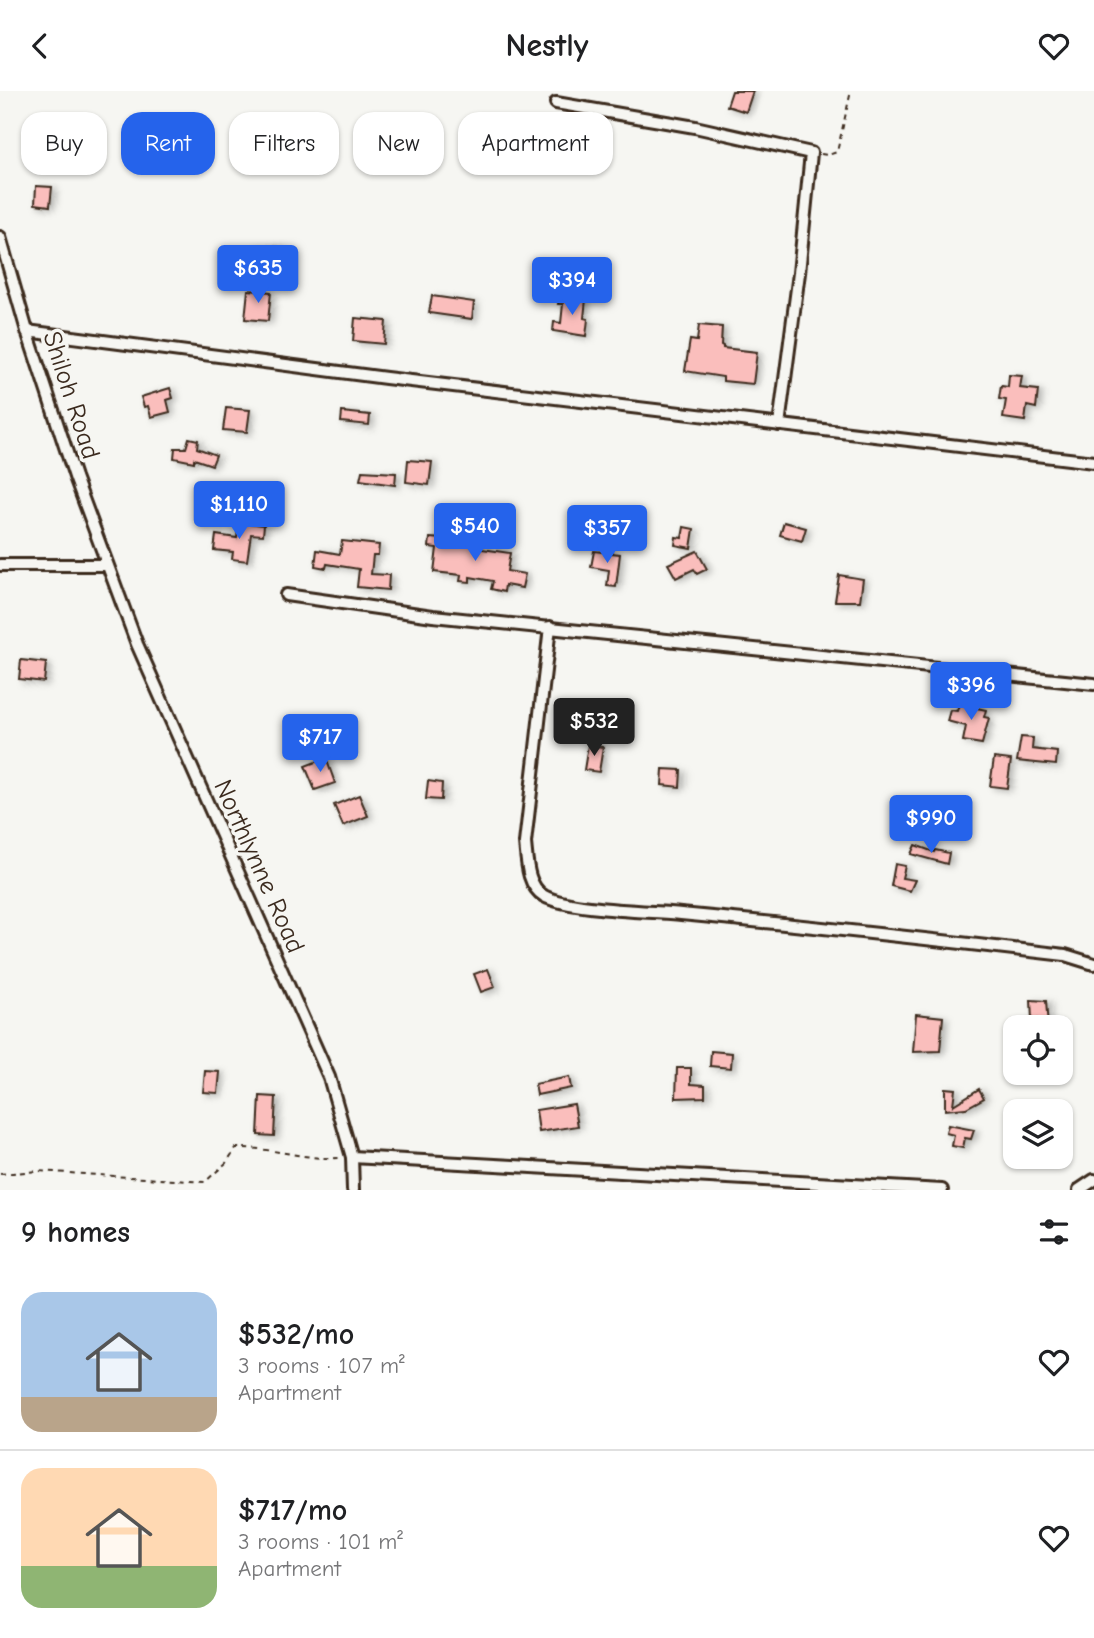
<!DOCTYPE html>
<html lang="en">
<head>
<meta charset="utf-8">
<style>
	body { margin:0; font-family:"Comic Neue",sans-serif; background:#f6f6f6; color:#202124; height:100vh; display:flex; flex-direction:column; font-size:26px; white-space:nowrap }
	* { box-sizing:border-box; margin:0 }
	p { font-size:23px; color:#757577 }
	.icon { flex:none; width:38px; height:38px; fill:none; stroke:currentColor; stroke-width:2; stroke-linecap:round; stroke-linejoin:round }
	.map { position:relative; height:1099px; overflow:hidden }
	.drawer { display:flex; flex-direction:column; background:#fff; flex:1 }
	.drawer>* { flex:none }
	.top-card { position:absolute; left:21px; top:21px; width:700px; height:63px; display:flex; gap:14px }
	.controls { position:absolute; left:1003px; top:924px; display:grid; gap:14px }
	.controls a { display:grid; place-items:center; width:70px; height:70px; border-radius:14px; background:#fff; box-shadow:0 2px 5px #0004; font-size:35px }
	.price { position:absolute; translate:-50% -60px; padding:0 16px; border-radius:7px; background:#2563eb; color:#fff; font-size:23px; line-height:46px; filter:drop-shadow(0 2px 4px #0008) }
	.price::after { content:''; position:absolute; left:50%; top:42px; width:21px; height:16px; margin-left:-10px; background:inherit; clip-path:polygon(0 0,100% 0,50% 100%) }
	.price.on { background:#222; color:#fff }
	ul { padding:0; list-style:none }
	li { display:flex; align-items:center; gap:21px; height:175px; padding:0 21px }
	li+li { border-top:2px solid #e0e0e0 }
	li span { display:grid; place-items:center; flex:none; width:196px; height:140px; border-radius:21px; color:#555 }
	li>.icon { margin-inline-start:auto }
	span .icon { width:84px; height:84px; fill:#fffc; stroke-width:1 }
	li b { font-size:30px }
	h2 { display:flex; justify-content:space-between; align-items:center; height:84px; padding:0 21px; font-size:30px }
	.tag { padding:0 24px; border-radius:21px; background:#fff; box-shadow:0 2px 5px #0004; font-size:24px; line-height:63px }
	.tag.on { background:#2563eb; color:#fff }
	header { display:flex; justify-content:space-between; align-items:center; height:91px; padding:0 21px; background:#fff; font-size:32px; font-weight:800 }
	.map>svg:first-child { display:block }
</style>
</head>
<body>
<header><svg class="icon" aria-label="back" viewBox="0 0 24 24"><path d="M15 5l-7 7 7 7"/></svg>Nestly<svg class="icon" aria-label="heart" viewBox="0 0 24 24"><path d="M12 20l-8-8c-3-5 5-10 8-4 3-6 11-1 8 4z"/></svg></header>
<div class="map">
<svg width="1094" height="1099" viewBox="0 0 1094 1099">
	<defs>
		<filter id="shadow"><feDropShadow dx="4" dy="2" stdDeviation="3.5" flood-color="#0004"/></filter>
	</defs>
	<rect width="100%" height="100%" fill="#f6f6f2"/>
	<filter id="ink" filterUnits="userSpaceOnUse"><feTurbulence type="fractalNoise" baseFrequency=".0143" numOctaves="2"/><feDisplacementMap in="SourceGraphic" scale="14" xChannelSelector="R" yChannelSelector="G"/><feConvolveMatrix kernelMatrix="1 2 1 2 8 2 1 2 1" color-interpolation-filters="sRGB"/></filter>
	<g filter="url(#ink)">
		<g fill="#fabebc" stroke="#3b2a1e" stroke-width="2" filter="url(#shadow)">
			<polygon points="732,0 753,0 746,21 727,15"/>
			<polygon points="36,95 52,96 50,115 35,113"/>
			<polygon points="254,155 279,156 278,176 267,175 267,168 253,167"/>
			<polygon points="248,199 271,201 268,230 245,228"/>
			<polygon points="432,205 474,211 472,228 429,222"/>
			<polygon points="559,205 586,208 584,227 588,228 586,245 553,240 554,231 561,232 563,213 558,213"/>
			<polygon points="355,227 386,230 384,253 353,250"/>
			<polygon points="699,234 722,236 721,254 723,255 723,257 757,261 753,293 723,290 723,286 685,280 690,249 697,250"/>
			<polygon points="1009,284 1022,285 1020,297 1038,299 1036,317 1027,315 1025,330 1003,327 1006,309 999,308 1001,295 1008,296"/>
			<polygon points="170,297 173,307 167,309 170,321 151,326 148,315 144,316 141,306"/>
			<polygon points="226,317 250,319 247,341 223,339"/>
			<polygon points="342,321 370,324 369,334 341,331"/>
			<polygon points="189,347 198,349 197,357 216,364 212,374 194,368 194,371 174,367 175,357 186,357"/>
			<polygon points="408,369 432,371 429,394 406,391"/>
			<polygon points="362,380 396,382 395,394 360,389"/>
			<polygon points="239,431 264,434 263,444 251,443 247,470 232,468 233,461 214,459 216,444 237,447"/>
			<polygon points="784,431 806,437 802,450 780,444"/>
			<polygon points="684,436 694,438 691,457 675,454 676,446 682,447"/>
			<polygon points="430,447 457,449 476,453 475,457 510,462 507,480 525,483 522,497 505,494 504,501 491,498 493,490 470,486 470,491 460,490 461,484 434,481 437,457 429,456"/>
			<polygon points="342,450 379,454 378,464 373,464 371,483 389,484 388,499 357,496 359,478 327,473 326,477 315,475 317,459 340,463"/>
			<polygon points="594,460 620,463 616,496 607,495 609,479 591,476"/>
			<polygon points="697,460 707,478 697,483 694,478 676,487 668,473"/>
			<polygon points="839,484 863,488 860,510 835,510"/>
			<polygon points="21,569 46,572 44,591 19,588"/>
			<polygon points="959,613 986,619 984,626 989,627 982,653 963,650 966,635 947,630 950,619 957,620"/>
			<polygon points="1021,646 1033,647 1032,658 1057,661 1056,674 1017,670"/>
			<polygon points="588,654 603,656 599,681 584,679"/>
			<polygon points="326,667 335,692 315,699 305,675"/>
			<polygon points="994,667 1011,669 1007,697 990,695"/>
			<polygon points="663,678 681,679 680,696 662,694"/>
			<polygon points="428,690 442,692 441,709 426,708"/>
			<polygon points="359,704 368,725 343,735 334,714"/>
			<polygon points="915,754 934,761 935,759 949,762 947,773 911,763"/>
			<polygon points="895,773 905,775 902,787 915,789 910,800 891,795"/>
			<polygon points="488,878 495,896 481,901 474,883"/>
			<polygon points="1031,909 1046,910 1048,936 1038,936 1037,928 1032,929"/>
			<polygon points="916,923 943,926 940,960 913,961"/>
			<polygon points="711,960 732,962 731,977 710,975"/>
			<polygon points="677,977 691,977 691,993 705,994 705,1006 676,1007"/>
			<polygon points="205,980 220,981 218,1002 203,1001"/>
			<polygon points="569,986 571,997 537,1004 535,993"/>
			<polygon points="945,997 955,998 953,1014 979,998 984,1007 966,1017 945,1019"/>
			<polygon points="260,1005 276,1006 274,1045 258,1044"/>
			<polygon points="574,1013 578,1035 539,1041 536,1019"/>
			<polygon points="948,1034 974,1039 971,1048 965,1047 963,1057 952,1055 954,1044 946,1042"/>
		</g>
		<g fill="none" stroke-linecap="round" stroke-linejoin="round">
			<g stroke="#3b2a1e" stroke-width="16">
				<g id="minor">
					<polyline points="556,12 695,36 811,62 799,182 779,334"/>
					<polyline points="0,146 27,240 75,386 137,553 329,986 352,1066 353,1099"/>
					<polyline points="27,240 386,287 1094,371"/>
					<polyline points="0,474 107,474"/>
					<polyline points="286,504 433,525 1094,593"/>
					<path d="M550,536L525,752C527,770 527,795 544,805C570,819 648,820 681,823C809,835 937,849 1065,864L1094,873"/>
					<polyline points="352,1066 942,1099"/>
					<polyline points="1079,1099 1094,1089"/>
				</g>
			</g>
			<g stroke="#3b2a1e" stroke-width="2" stroke-dasharray="5 5" stroke-linecap="butt">
				<polyline points="821,63 828,64 837,61 851,0"/>
				<path d="M0,1083L38,1080L205,1091L226,1072L236,1057C271,1056 304,1069 339,1067"/>
			</g>
			<use href="#minor" stroke="#f6f6f2" stroke-width="10"/>
		</g>
	</g>
	<g text-anchor="middle" stroke-width="7" stroke-linejoin="round" paint-order="stroke">
		<g font-size="26" fill="#3b2a1e" stroke="#f6f6f2">
			<text transform="translate(72 304) rotate(72)" y="9">Shiloh Road</text>
			<text transform="translate(260 775) rotate(66)" y="9">Northlynne Road</text>
		</g>
	</g>
</svg>
<div class="controls">
<a><svg class="icon" aria-label="locate" viewBox="0 0 24 24"><circle cx="12" cy="12" r="6"/><path d="M12 2v4M12 18v4M2 12h4M18 12h4"/></svg></a>
<a><svg class="icon" aria-label="layers" viewBox="0 0 24 24"><path d="M12 4l9 5-9 5-9-5zM3 14l9 5 9-5"/></svg></a>
</div>
<b class="price" style="left:258px;top:214px">$635</b>
<b class="price" style="left:572px;top:226px">$394</b>
<b class="price" style="left:239px;top:450px">$1,110</b>
<b class="price" style="left:475px;top:472px">$540</b>
<b class="price" style="left:607px;top:474px">$357</b>
<b class="price" style="left:971px;top:631px">$396</b>
<b class="price on" style="left:594px;top:667px">$532</b>
<b class="price" style="left:320px;top:683px">$717</b>
<b class="price" style="left:931px;top:764px">$990</b>
<div class="top-card">
<a class="tag">Buy</a>
<a class="tag on">Rent</a>
<a class="tag">Filters</a>
<a class="tag">New</a>
<a class="tag">Apartment</a>
</div>
</div>
<section class="drawer">
<h2>9 homes<svg class="icon" aria-label="filters" viewBox="0 0 24 24"><path d="M4 7h16M4 17h16"/><circle cx="9" cy="7" r="2"/><circle cx="15" cy="17" r="2"/></svg></h2>
<ul>
<li><span style="background:linear-gradient(#a9c7e8 75%,#b9a48a 0)"><svg class="icon" aria-label="home" viewBox="0 0 24 24"><path d="M3 11l9-7 9 7M6 9v11h12V9"/></svg></span><div><b>$532/mo</b><p>3 rooms · 107 m²</p><p>Apartment</p></div><svg class="icon" aria-label="heart" viewBox="0 0 24 24"><path d="M12 20l-8-8c-3-5 5-10 8-4 3-6 11-1 8 4z"/></svg></li>
<li><span style="background:linear-gradient(#ffd9b3 70%,#8fb573 0)"><svg class="icon" aria-label="home" viewBox="0 0 24 24"><path d="M3 11l9-7 9 7M6 9v11h12V9"/></svg></span><div><b>$717/mo</b><p>3 rooms · 101 m²</p><p>Apartment</p></div><svg class="icon" aria-label="heart" viewBox="0 0 24 24"><path d="M12 20l-8-8c-3-5 5-10 8-4 3-6 11-1 8 4z"/></svg></li>
</ul>
</section>
</body>
</html>
